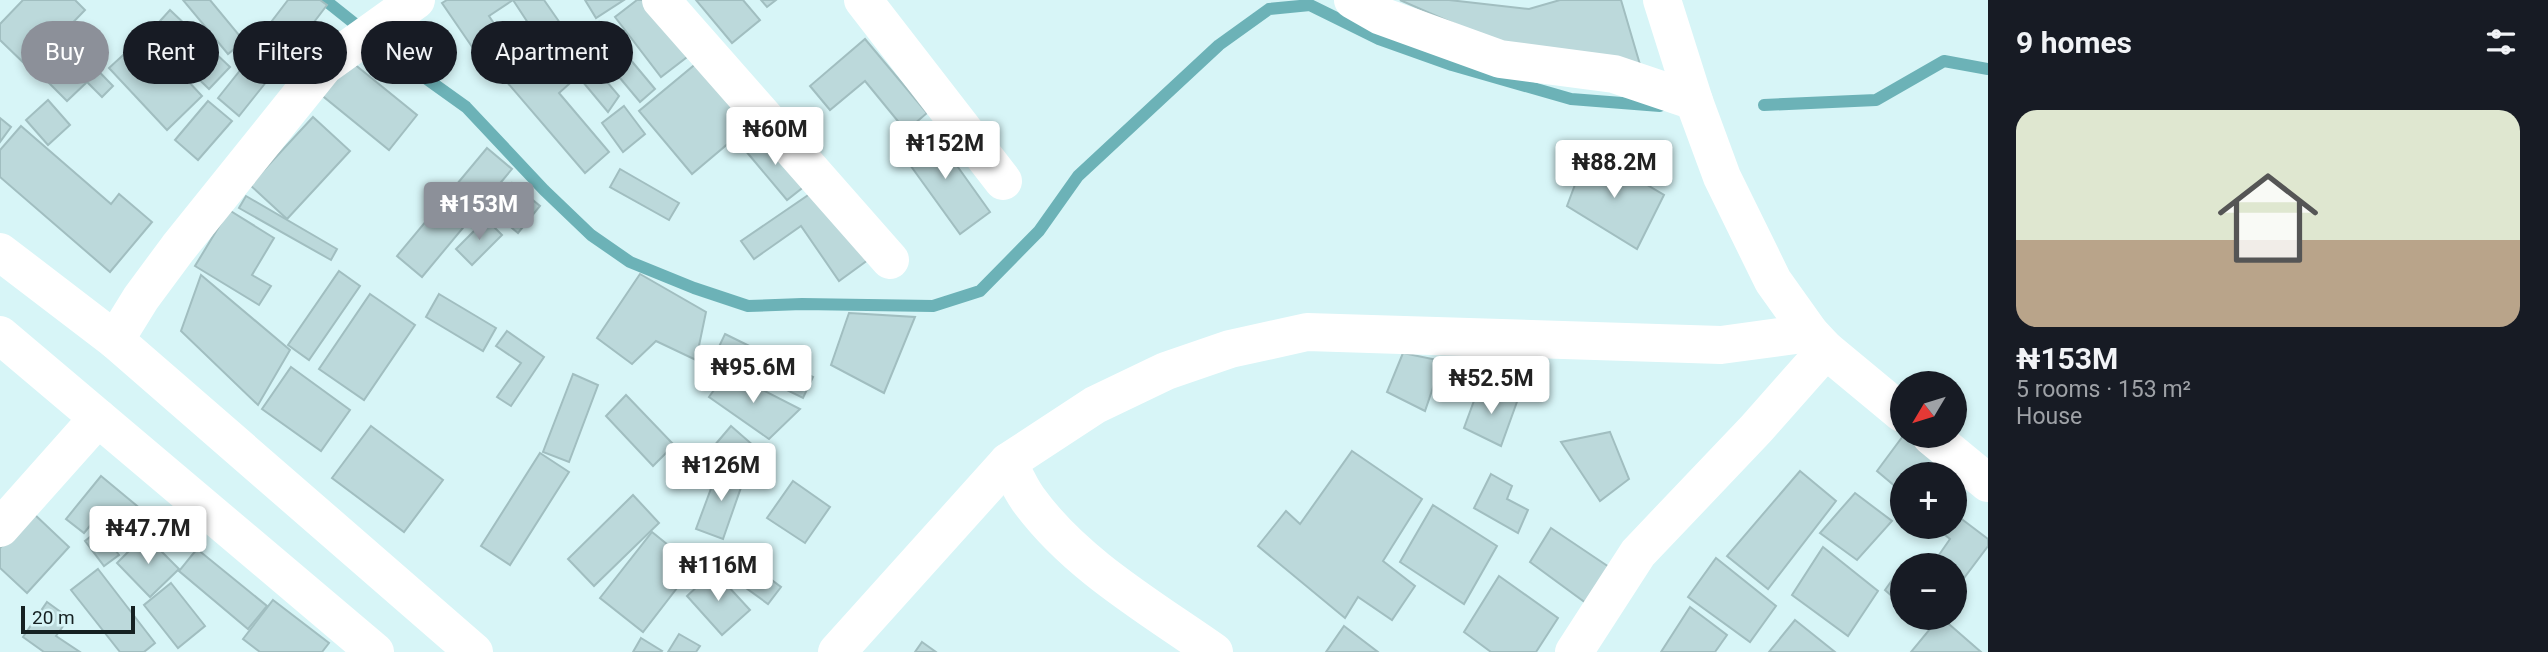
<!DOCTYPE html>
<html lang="en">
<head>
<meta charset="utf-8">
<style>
	body { margin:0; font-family:Roboto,sans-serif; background:#242831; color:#f1f3f6; height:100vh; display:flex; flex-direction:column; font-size:26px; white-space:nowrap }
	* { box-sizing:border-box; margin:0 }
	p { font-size:23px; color:#9ea1a6 }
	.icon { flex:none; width:38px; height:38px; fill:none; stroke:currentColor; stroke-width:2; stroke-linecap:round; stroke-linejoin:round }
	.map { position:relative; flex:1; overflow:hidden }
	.side { display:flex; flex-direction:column; background:#171b24; width:560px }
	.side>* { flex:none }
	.guide { position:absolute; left:21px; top:21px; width:665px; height:63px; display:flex; gap:14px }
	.needle { width:46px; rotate:232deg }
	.controls { position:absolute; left:1890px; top:371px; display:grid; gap:14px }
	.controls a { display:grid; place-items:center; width:77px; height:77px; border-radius:50%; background:#171b24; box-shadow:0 4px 10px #0003; font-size:35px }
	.scale { position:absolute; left:21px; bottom:18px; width:114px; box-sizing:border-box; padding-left:7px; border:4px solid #162122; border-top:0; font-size:19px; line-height:24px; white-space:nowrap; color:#162122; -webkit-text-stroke:5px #d7f5f7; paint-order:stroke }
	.price { position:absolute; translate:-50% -60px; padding:0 16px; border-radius:7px; background:#fff; color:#222; font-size:23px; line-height:46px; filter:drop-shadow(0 2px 4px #0008) }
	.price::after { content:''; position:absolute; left:50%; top:42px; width:21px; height:16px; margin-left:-10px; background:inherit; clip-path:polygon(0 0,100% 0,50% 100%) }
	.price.on { background:#8c9099; color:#fff }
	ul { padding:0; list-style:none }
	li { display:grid; align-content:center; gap:14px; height:371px; padding:0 28px }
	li+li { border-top:2px solid #363941 }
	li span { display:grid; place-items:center; height:217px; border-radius:21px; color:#555 }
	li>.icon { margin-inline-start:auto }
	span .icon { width:126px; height:126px; fill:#fffc; stroke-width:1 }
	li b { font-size:30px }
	h2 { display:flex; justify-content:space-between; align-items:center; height:84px; padding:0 28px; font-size:30px }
	.chip { padding:0 24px; border-radius:32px; background:#171b24; box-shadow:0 4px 10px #0003; font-size:24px; line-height:63px }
	.chip.on { background:#8c9099; color:#fff }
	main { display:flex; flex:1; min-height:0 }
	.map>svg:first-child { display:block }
</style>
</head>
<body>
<main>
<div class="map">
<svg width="1988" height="652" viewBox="0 0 1988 652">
	<rect width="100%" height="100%" fill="#d7f5f7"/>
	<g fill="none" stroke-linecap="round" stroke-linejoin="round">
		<g stroke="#6cb2b7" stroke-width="12">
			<polyline points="325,0 399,59 466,107 544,190 591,235 630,262 694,288 748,306 802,304 933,306 980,291 1039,231 1078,176 1219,45 1269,9 1310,5 1379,39 1452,65 1571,99 1660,106"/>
			<polyline points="1764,105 1876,100 1944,61 1988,69"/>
		</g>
	</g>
	<g fill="#bcd9db" stroke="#a1bec0" stroke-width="2">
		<polygon points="23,0 75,0 85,10 29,68 0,40 0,24"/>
		<polygon points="183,0 210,0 244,41 228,54"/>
		<polygon points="288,0 320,0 327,5 276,72 249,51"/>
		<polygon points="447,0 544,0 560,23 538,38 513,0 489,16 516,56 490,73 442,3"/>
		<polygon points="585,0 624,0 596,18"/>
		<polygon points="637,0 650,0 691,54 661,77 615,17"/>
		<polygon points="696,0 743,0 760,20 732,43"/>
		<polygon points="761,0 776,0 767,7"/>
		<polygon points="1400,0 1449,0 1529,9 1560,0 1621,0 1641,68 1505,46"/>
		<polygon points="170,10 230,67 209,89 150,32"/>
		<polygon points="599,22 655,89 640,102 584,35"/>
		<polygon points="564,31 619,96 608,112 578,76 559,93 609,152 585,173 506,81"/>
		<polygon points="145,35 202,96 167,130 109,68"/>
		<polygon points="865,39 927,113 906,131 865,81 830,110 810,86"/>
		<polygon points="80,52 113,86 102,97 87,82 67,101 48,82"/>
		<polygon points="250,58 271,76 239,116 218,98"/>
		<polygon points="348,59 417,115 389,150 319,93"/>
		<polygon points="698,62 750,125 692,174 639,111"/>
		<polygon points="48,100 70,125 48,145 26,120"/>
		<polygon points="208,101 232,121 198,160 175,140"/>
		<polygon points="624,106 645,134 623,152 602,123"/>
		<polygon points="313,117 350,151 287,219 250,185"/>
		<polygon points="0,118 11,127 0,142"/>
		<polygon points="21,126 111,204 119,194 152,222 110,272 0,177 0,150"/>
		<polygon points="930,128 990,212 960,234 900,151"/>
		<polygon points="763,134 806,185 787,200 745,150"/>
		<polygon points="487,148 512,169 422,277 397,256"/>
		<polygon points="1588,150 1664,195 1637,249 1567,206"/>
		<polygon points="620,169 679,203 669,220 610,187"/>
		<polygon points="512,183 540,206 518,233 490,210"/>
		<polygon points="823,185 872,257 839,281 801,226 754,259 741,241"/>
		<polygon points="246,196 337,249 331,260 239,208"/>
		<polygon points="229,210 274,238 252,275 271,286 259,305 195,266"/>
		<polygon points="486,219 502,235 472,265 456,249"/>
		<polygon points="339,271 360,286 309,360 288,345"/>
		<polygon points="640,274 706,312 696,360 656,341 632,364 597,338"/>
		<polygon points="201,275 290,350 258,405 181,331"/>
		<polygon points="370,294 415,325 364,400 319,369"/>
		<polygon points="439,294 496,328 483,351 426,317"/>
		<polygon points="849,313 915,317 884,393 831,365"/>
		<polygon points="507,331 544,357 511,406 497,397 521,363 496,346"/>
		<polygon points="725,334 813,377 803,398 715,355"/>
		<polygon points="1403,353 1442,361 1425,411 1387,392"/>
		<polygon points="291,367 350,410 321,451 262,409"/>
		<polygon points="727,372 800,409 769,439 709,397"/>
		<polygon points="573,374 598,385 569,462 543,452"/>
		<polygon points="1478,390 1518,399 1501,446 1464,428"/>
		<polygon points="626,395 674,445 653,466 606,416"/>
		<polygon points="371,426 443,480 404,532 332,478"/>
		<polygon points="731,426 762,453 745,473 714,446"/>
		<polygon points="1610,432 1629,479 1600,501 1561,442"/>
		<polygon points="1903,436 1907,436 1949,474 1902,474 1902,492 1877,471"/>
		<polygon points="1352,451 1422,499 1383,561 1415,586 1392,620 1358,597 1345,618 1258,546 1286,511 1300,524"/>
		<polygon points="540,453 569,472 510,565 481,546"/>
		<polygon points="719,467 745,476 723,539 696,529"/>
		<polygon points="1800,471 1836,501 1768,589 1727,556"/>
		<polygon points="1491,474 1512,486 1507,499 1528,510 1518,533 1474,508"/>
		<polygon points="101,476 148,515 128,540 98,516 84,533 66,519"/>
		<polygon points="793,481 830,507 805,543 767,518"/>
		<polygon points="1855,493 1892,521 1857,560 1820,533"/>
		<polygon points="633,495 659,523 594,586 568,559"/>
		<polygon points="1433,505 1497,546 1464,604 1400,562"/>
		<polygon points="33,513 69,547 27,593 0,568 0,548"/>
		<polygon points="1955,514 1988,539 1988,546 1955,590 1955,565 1932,565 1950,539 1940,531 1944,527 1955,527"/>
		<polygon points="1551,528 1612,569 1590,606 1530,562"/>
		<polygon points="100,529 119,555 104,566 85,541"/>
		<polygon points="652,532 694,566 643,632 600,598"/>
		<polygon points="145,535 179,569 150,597 117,563"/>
		<polygon points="1823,547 1878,591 1848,636 1792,595"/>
		<polygon points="197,549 267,606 248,629 179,571"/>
		<polygon points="741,557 781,587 768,604 728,575"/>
		<polygon points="1716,558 1776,606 1750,642 1688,597"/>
		<polygon points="98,569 155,643 144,652 120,652 71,590"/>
		<polygon points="1900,569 1902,571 1902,605 1885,590"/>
		<polygon points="714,571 750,610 722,635 687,596"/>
		<polygon points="1499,576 1558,618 1536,652 1491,652 1464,632"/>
		<polygon points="171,583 205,626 178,648 144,605"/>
		<polygon points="273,600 329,643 322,652 260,652 243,639"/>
		<polygon points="47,602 69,618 56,636 80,652 44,652 23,637"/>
		<polygon points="1690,607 1727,635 1715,652 1661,652"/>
		<polygon points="1917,618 1934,618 1927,627"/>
		<polygon points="1939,618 1942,618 1981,652 1911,652"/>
		<polygon points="1795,620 1835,652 1769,652"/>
		<polygon points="1344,626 1378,652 1326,652"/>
		<polygon points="679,634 700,646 696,652 668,652"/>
		<polygon points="641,638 662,651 661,652 633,652"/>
		<polygon points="922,642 936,652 915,652"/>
	</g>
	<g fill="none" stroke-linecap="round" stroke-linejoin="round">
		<g stroke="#fff" stroke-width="38">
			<polyline points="661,0 890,260"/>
			<polyline points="863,0 1003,181"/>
			<polyline points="1353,0 1381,16 1500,59 1614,74 1694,101"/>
			<polyline points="1662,0 1694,101 1722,177 1773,281 1810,333 1826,350 1902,413"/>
			<polyline points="0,252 115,340 474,652"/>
			<polyline points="0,335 375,652"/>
			<polyline points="115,340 141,298 178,248 324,66 416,0"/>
			<polyline points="1931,436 1988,483"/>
			<path d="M1008,462C1014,474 1020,488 1028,499C1075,564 1150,607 1214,652"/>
			<polyline points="0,528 98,418"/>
			<polyline points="837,652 1008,462 1095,405 1166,371 1230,349 1307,332 1721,345 1810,333"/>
			<polyline points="1574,652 1638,553 1756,429 1826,350"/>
		</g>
	</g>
</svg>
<div class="controls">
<a><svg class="needle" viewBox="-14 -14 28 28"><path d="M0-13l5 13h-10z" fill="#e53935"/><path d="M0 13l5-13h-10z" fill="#9ea1a6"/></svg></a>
<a>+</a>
<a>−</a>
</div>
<div class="scale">20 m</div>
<b class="price" style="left:775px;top:167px">₦60M</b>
<b class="price" style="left:945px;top:181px">₦152M</b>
<b class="price" style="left:1614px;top:200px">₦88.2M</b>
<b class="price on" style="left:479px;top:242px">₦153M</b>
<b class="price" style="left:753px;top:405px">₦95.6M</b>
<b class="price" style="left:1491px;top:416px">₦52.5M</b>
<b class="price" style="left:721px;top:503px">₦126M</b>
<b class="price" style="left:148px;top:566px">₦47.7M</b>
<b class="price" style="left:718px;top:603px">₦116M</b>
<div class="guide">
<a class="chip on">Buy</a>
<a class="chip">Rent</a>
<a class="chip">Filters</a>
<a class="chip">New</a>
<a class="chip">Apartment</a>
</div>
</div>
<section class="side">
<h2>9 homes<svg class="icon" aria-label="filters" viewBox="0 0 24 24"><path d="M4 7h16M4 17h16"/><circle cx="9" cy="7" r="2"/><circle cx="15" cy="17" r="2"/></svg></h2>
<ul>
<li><span style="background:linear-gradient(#dfe7d0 60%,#b9a48a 0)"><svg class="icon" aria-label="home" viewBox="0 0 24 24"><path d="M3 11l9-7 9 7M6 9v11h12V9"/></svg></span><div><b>₦153M</b><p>5 rooms · 153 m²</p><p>House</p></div></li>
</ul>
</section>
</main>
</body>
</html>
